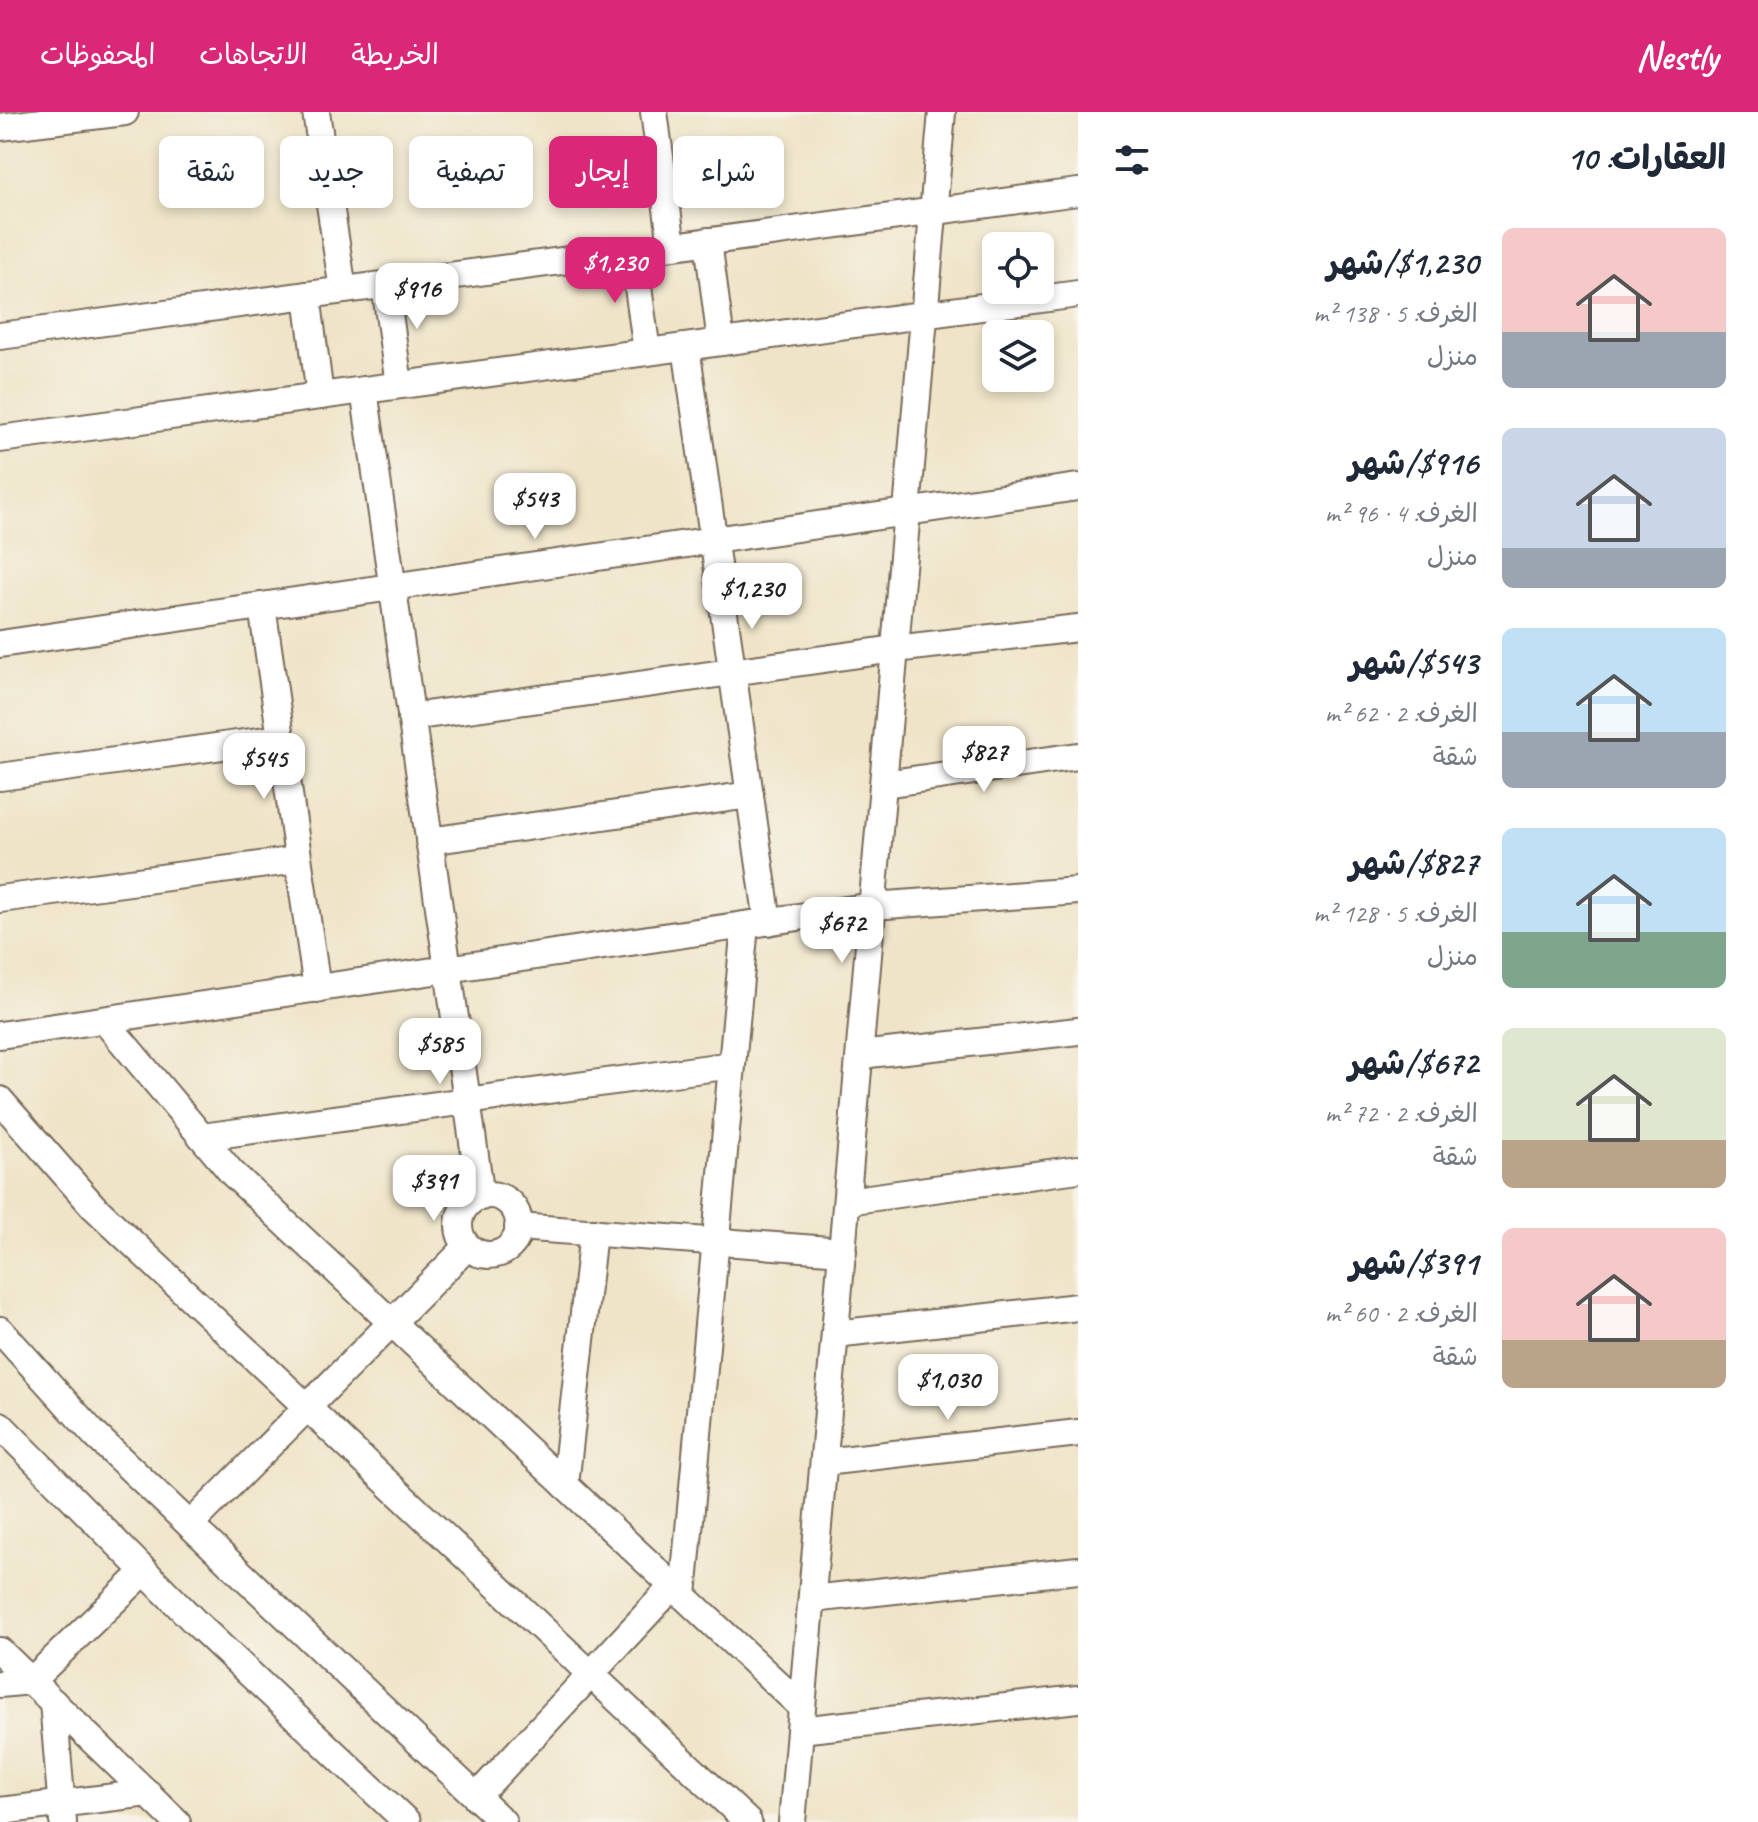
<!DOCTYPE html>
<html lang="ar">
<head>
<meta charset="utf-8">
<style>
	body { margin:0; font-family:Caveat,"Playpen Sans Arabic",sans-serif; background:#f6f6f7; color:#1f2937; direction:rtl; height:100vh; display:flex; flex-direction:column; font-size:30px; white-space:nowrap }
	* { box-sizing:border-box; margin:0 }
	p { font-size:26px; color:#747a83 }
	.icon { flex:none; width:44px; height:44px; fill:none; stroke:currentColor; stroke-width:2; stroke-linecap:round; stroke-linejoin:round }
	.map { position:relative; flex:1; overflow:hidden; direction:ltr }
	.drawer { display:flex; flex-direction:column; background:#fff; width:680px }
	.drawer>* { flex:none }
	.hud { position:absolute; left:24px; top:24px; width:760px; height:72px; direction:rtl; display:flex; gap:16px }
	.controls { position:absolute; left:982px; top:120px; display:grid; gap:16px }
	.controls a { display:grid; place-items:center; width:72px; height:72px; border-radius:12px; background:#fff; box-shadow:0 4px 12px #0003; font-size:40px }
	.price { position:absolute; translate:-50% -68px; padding:0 18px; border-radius:16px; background:#fff; color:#222; font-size:26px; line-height:52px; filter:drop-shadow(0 2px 4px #0008) }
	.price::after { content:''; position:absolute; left:50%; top:48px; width:24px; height:18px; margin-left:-12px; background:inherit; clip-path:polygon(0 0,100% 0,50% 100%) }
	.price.selected { background:#db2777; color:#fff }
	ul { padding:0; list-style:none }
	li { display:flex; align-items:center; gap:24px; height:200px; padding:0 32px }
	li span { display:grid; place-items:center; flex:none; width:224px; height:160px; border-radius:12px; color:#555 }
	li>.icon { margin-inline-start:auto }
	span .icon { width:96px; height:96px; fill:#fffc; stroke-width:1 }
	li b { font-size:34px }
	h2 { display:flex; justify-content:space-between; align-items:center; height:96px; padding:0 32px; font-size:34px }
	.pill { padding:0 28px; border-radius:12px; background:#fff; box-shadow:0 4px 12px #0003; font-size:28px; line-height:72px }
	.pill.selected { background:#db2777; color:#fff }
	header { display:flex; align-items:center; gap:48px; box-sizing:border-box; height:112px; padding:0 40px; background:#db2777; color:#fff }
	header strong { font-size:38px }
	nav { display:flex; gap:44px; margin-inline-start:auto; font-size:28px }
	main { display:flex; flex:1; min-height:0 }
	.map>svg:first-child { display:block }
</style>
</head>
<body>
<header>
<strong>Nestly</strong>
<nav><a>الخريطة</a><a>الاتجاهات</a><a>المحفوظات</a></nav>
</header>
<main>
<section class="drawer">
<h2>العقارات: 10<svg class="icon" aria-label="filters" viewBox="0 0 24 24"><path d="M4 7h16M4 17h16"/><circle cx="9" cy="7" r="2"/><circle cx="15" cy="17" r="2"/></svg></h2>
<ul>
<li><span style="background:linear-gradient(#f6c9c9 65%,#9aa5b1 0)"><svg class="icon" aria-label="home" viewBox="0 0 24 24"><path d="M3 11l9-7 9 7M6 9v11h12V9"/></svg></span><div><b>$1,230/شهر</b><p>الغرف: 5 · 138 m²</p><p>منزل</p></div></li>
<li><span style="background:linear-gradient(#c9d6e8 75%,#9aa5b1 0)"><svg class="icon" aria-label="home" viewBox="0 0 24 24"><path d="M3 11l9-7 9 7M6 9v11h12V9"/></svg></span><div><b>$916/شهر</b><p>الغرف: 4 · 96 m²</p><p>منزل</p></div></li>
<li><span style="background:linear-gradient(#bfe0f5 65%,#9aa5b1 0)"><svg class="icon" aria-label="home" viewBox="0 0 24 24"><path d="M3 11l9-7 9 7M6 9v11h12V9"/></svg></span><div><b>$543/شهر</b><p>الغرف: 2 · 62 m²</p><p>شقة</p></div></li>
<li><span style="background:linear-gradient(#bfe0f5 65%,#7fa58c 0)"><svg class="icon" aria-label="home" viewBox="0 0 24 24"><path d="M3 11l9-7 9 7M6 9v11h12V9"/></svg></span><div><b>$827/شهر</b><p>الغرف: 5 · 128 m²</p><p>منزل</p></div></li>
<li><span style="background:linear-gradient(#dfe7d0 70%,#b9a48a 0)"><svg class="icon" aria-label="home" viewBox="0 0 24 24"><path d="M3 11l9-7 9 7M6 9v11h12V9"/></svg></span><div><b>$672/شهر</b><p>الغرف: 2 · 72 m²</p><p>شقة</p></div></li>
<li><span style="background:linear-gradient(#f6c9c9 70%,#b9a48a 0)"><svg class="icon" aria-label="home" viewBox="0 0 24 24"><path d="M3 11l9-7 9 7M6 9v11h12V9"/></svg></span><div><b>$391/شهر</b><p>الغرف: 2 · 60 m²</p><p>شقة</p></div></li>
</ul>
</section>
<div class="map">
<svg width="1078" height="1710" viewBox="0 0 1078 1710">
	<rect width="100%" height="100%" fill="#f7f3e8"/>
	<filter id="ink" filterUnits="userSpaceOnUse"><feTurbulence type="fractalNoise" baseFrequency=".0125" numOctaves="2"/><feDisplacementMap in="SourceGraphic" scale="16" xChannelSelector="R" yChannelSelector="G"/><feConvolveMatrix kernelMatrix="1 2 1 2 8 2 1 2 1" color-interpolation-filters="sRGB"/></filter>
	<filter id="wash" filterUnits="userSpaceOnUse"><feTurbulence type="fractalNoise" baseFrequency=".006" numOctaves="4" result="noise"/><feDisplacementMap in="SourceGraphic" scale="32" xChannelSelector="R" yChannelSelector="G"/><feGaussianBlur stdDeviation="1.8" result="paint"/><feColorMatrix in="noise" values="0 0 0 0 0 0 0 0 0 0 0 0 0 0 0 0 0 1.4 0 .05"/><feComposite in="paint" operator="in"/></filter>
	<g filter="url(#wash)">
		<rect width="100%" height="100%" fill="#efe4c8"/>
	</g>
	<g filter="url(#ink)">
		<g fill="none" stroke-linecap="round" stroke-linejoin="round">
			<g stroke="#7a6b5a" stroke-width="30">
				<g id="street">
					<polyline points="316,0 343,178"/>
					<polyline points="654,0 672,134"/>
					<polyline points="0,15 125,0"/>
					<polyline points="708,129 721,230"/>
					<polyline points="633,139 647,240"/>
					<polyline points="385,173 399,273"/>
					<polyline points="307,183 320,284"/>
					<polyline points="0,224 1078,80"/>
					<polyline points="686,235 768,810"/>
					<polyline points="364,278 481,1085"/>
					<polyline points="0,327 1078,182"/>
					<polyline points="262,494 317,877"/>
					<polyline points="0,532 1078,375"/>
					<polyline points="411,605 895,537 1078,516"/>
					<polyline points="0,665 281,626"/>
					<polyline points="884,672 1078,644"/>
					<polyline points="429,729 750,683"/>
					<polyline points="0,787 298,748"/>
					<polyline points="104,908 232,1061 802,1595"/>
					<polyline points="0,923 873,794 1078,779"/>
					<polyline points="860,943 1078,919"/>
					<polyline points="0,988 93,1094 748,1710"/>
					<polyline points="202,1025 732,953"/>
					<circle cx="489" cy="1113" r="30"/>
					<polyline points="847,1089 1078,1057"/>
					<polyline points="518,1115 843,1139"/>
					<polyline points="0,1218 95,1323 503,1710"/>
					<polyline points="835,1222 1078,1195"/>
					<polyline points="0,1313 195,1510 407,1710"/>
					<polyline points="824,1350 1078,1321"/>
					<polyline points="565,1373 593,1120"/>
					<polyline points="190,1413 467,1135"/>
					<polyline points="683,1483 745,813"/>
					<polyline points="812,1487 1078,1458"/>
					<polyline points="0,1539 177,1710"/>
					<polyline points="0,1572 31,1569 145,1459"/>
					<polyline points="53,1590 63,1710"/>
					<polyline points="800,1618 1078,1587"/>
					<polyline points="476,1685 673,1474"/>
					<polyline points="0,1699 148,1681"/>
					<polyline points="792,1710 942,0"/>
				</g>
			</g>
			<use href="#street" stroke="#fff" stroke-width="26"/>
		</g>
	</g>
</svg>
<div class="controls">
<a><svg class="icon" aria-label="locate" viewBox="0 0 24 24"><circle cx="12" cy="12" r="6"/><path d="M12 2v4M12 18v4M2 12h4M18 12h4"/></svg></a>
<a><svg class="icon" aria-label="layers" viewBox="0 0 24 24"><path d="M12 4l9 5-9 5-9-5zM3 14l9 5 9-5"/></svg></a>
</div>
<b class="price selected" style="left:615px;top:193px">$1,230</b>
<b class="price" style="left:417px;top:219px">$916</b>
<b class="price" style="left:535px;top:429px">$543</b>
<b class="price" style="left:752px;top:519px">$1,230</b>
<b class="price" style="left:984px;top:682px">$827</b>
<b class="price" style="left:264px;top:689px">$545</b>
<b class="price" style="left:842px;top:853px">$672</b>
<b class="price" style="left:440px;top:974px">$585</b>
<b class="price" style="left:434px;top:1111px">$391</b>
<b class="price" style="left:948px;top:1310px">$1,030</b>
<div class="hud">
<a class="pill">شراء</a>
<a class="pill selected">إيجار</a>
<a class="pill">تصفية</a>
<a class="pill">جديد</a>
<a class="pill">شقة</a>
</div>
</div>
</main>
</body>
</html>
